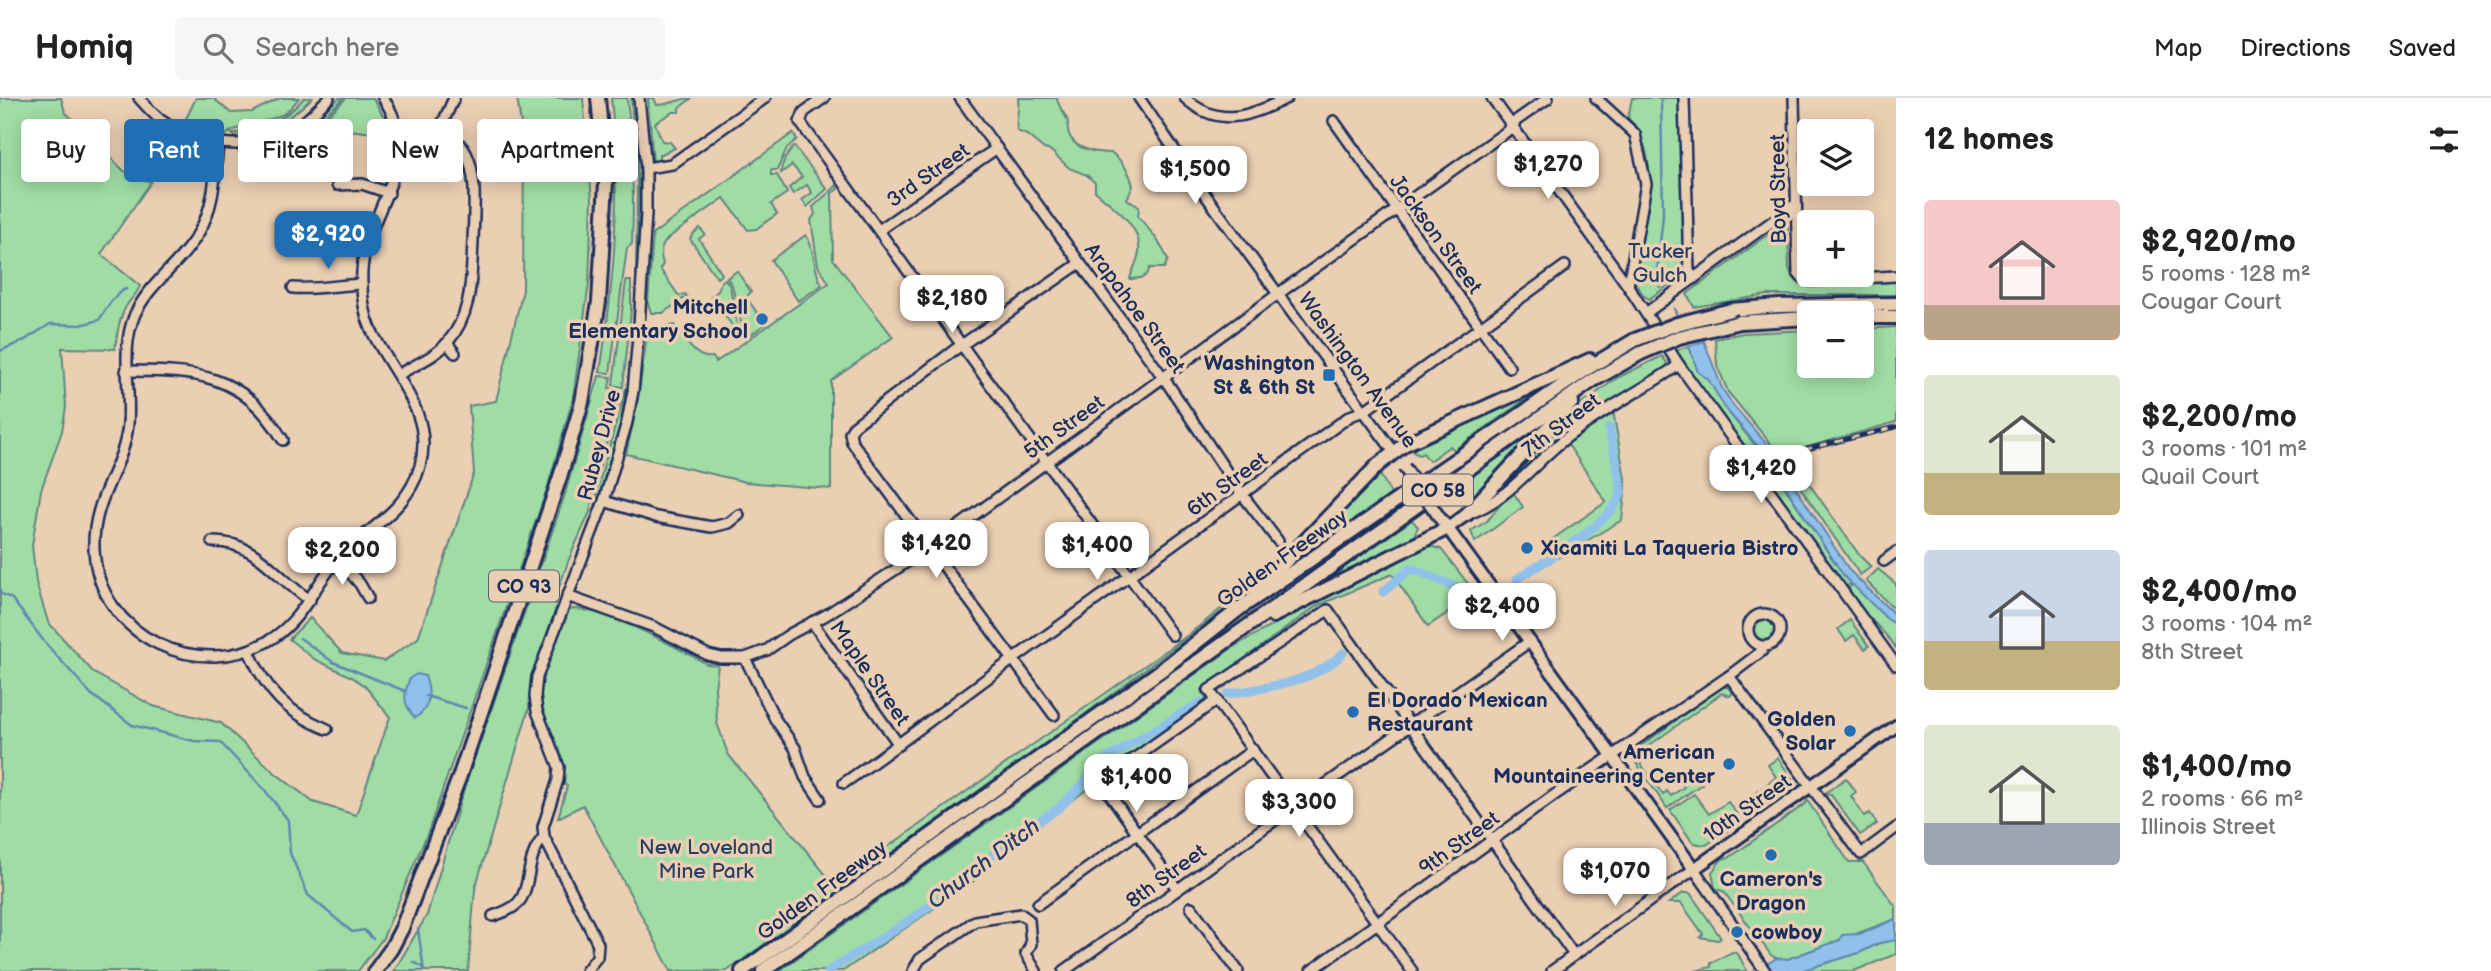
<!DOCTYPE html>
<html lang="en">
<head>
<meta charset="utf-8">
<style>
	body { margin:0; font-family:"Balsamiq Sans",sans-serif; background:#f6f6f6; color:#222; height:100vh; display:flex; flex-direction:column; font-size:26px; white-space:nowrap }
	* { box-sizing:border-box; margin:0 }
	p { font-size:23px; color:#767676 }
	.icon { flex:none; width:38px; height:38px; fill:none; stroke:currentColor; stroke-width:2; stroke-linecap:round; stroke-linejoin:round }
	.map { position:relative; flex:1; overflow:hidden }
	.details { display:flex; flex-direction:column; background:#fff; width:595px }
	.details>* { flex:none }
	.guide { position:absolute; left:21px; top:21px; width:665px; height:63px; display:flex; gap:14px }
	.fabs { position:absolute; left:1797px; top:21px; display:grid; gap:14px }
	.fabs a { display:grid; place-items:center; width:77px; height:77px; border-radius:7px; background:#fff; box-shadow:0 4px 18px #0003; font-size:35px }
	.price { position:absolute; translate:-50% -60px; padding:0 16px; border-radius:14px; background:#fff; color:#222; font-size:23px; line-height:46px; filter:drop-shadow(0 2px 4px #0008) }
	.price::after { content:''; position:absolute; left:50%; top:42px; width:21px; height:16px; margin-left:-10px; background:inherit; clip-path:polygon(0 0,100% 0,50% 100%) }
	.price.active { background:#1f6fb2; color:#fff }
	ul { padding:0; list-style:none }
	li { display:flex; align-items:center; gap:21px; height:175px; padding:0 28px }
	li span { display:grid; place-items:center; flex:none; width:196px; height:140px; border-radius:7px; color:#555 }
	li>.icon { margin-inline-start:auto }
	span .icon { width:84px; height:84px; fill:#fffc; stroke-width:1 }
	li b { font-size:30px }
	h2 { display:flex; justify-content:space-between; align-items:center; height:84px; padding:0 28px; font-size:30px }
	.tag { padding:0 24px; border-radius:7px; background:#fff; box-shadow:0 4px 18px #0003; font-size:24px; line-height:63px }
	.tag.active { background:#1f6fb2; color:#fff }
	header { display:flex; align-items:center; gap:42px; box-sizing:border-box; height:98px; padding:0 35px; background:#fff; border-bottom:2px solid #e0e0e0 }
	header strong { font-size:33px }
	nav { display:flex; gap:38px; margin-inline-start:auto; font-size:24px }
	.search { width:490px; height:63px; background:#f6f6f6; display:flex; align-items:center; gap:18px; box-sizing:border-box; padding:0 24px; border-radius:7px; color:#767676; font-size:26px }
	main { display:flex; flex:1; min-height:0 }
	.map>svg:first-child { display:block }
</style>
</head>
<body>
<header>
<strong>Homiq</strong>
<div class="search"><svg class="icon" aria-label="search" viewBox="0 0 24 24"><circle cx="10" cy="10" r="6"/><path d="M15 15l6 6"/></svg>Search here</div>
<nav><a>Map</a><a>Directions</a><a>Saved</a></nav>
</header>
<main>
<div class="map">
<svg width="1896" height="873" viewBox="0 0 1896 873">
	<rect width="100%" height="100%" fill="#ebcfb2"/>
	<filter id="ink" filterUnits="userSpaceOnUse"><feTurbulence type="fractalNoise" baseFrequency=".0143" numOctaves="2"/><feDisplacementMap in="SourceGraphic" scale="14" xChannelSelector="R" yChannelSelector="G"/><feConvolveMatrix kernelMatrix="1 2 1 2 8 2 1 2 1" color-interpolation-filters="sRGB"/></filter>
	<g filter="url(#ink)">
		<g fill="#a0dda4" stroke="#5e8681" stroke-width="2">
			<path d="M0,0H61L65,14L124,73L151,84L101,156L140,188C137,196 132,199 127,207C119,219 117,237 115,251L62,250L66,309L62,333L41,392L32,447L36,484L48,524L94,575L153,608L221,625L274,674L313,704L356,717L390,619L365,588L352,579L314,561L289,541L310,520L342,555L384,563L418,540L474,375L469,308L496,303L523,192L524,46L517,0H583L592,102L589,185L573,300L548,388L428,734L383,840L358,873H0Z"/>
			<path d="M196,0H213L231,15L252,14L280,0H299C294,6 290,12 283,16C269,24 234,28 226,37L206,34L183,27Z"/>
			<path d="M304,0H312C289,22 267,36 235,38L232,36C262,29 283,25 304,0Z"/>
			<path d="M339,0H344C315,26 279,61 237,53C280,49 309,29 339,0Z"/>
			<path d="M346,0H373L385,21L389,37L325,29L290,52L248,64V56C288,54 319,27 346,0Z"/>
			<path d="M611,0H627C633,49 634,97 632,146L627,150L610,275L600,274C615,179 621,95 611,0Z"/>
			<polygon points="631,0 634,0 634,7 639,100 636,184 637,87"/>
			<path d="M648,0H654L657,7C671,7 680,0 692,0L679,10V14H673L655,25L662,43L670,44L675,50L659,57V63L653,64Z"/>
			<path d="M1018,0H1057C1058,8 1063,13 1067,21C1069,25 1067,29 1068,32C1071,52 1097,55 1112,55C1122,63 1130,74 1133,88L1127,101L1139,109L1138,118C1149,132 1161,144 1168,162L1164,170H1150C1146,181 1141,180 1130,181C1132,172 1138,163 1139,154C1142,127 1112,108 1095,93V85L1087,77L1069,70L1051,53L1044,51L1027,37L1017,33C1015,20 1020,12 1018,0Z"/>
			<path d="M1632,0H1680L1683,177L1649,201L1644,198L1634,183C1642,136 1667,58 1628,20Z"/>
			<path d="M793,35L797,41L787,50L777,72H771V77H777L787,95L771,106L777,116L756,131L748,132L724,100L671,138C661,146 659,154 663,166L660,171L679,198L685,196L687,198L663,215H651L648,205L653,136Z"/>
			<path d="M794,48L827,91L807,109L802,102L812,95L807,87L793,96L789,90L802,79L792,67L781,75C781,64 788,56 794,48Z"/>
			<path d="M836,88L838,91L832,95L833,161L893,239L831,283V391L746,384L626,356L637,308L648,230L675,227C685,240 694,262 713,259L716,264L829,185L818,168L811,122L815,116L813,109Z"/>
			<polygon points="1784,125 1788,128 1789,169 1792,178 1799,185 1818,188 1896,182 1896,197 1767,197 1694,209 1687,196"/>
			<polygon points="700,130 705,136 699,141 722,176 717,180 690,141 693,136"/>
			<path d="M806,137C816,152 812,171 822,187L798,203L771,162Z"/>
			<polygon points="737,173 751,194 746,199 765,226 745,241 732,187 727,180"/>
			<polygon points="725,181 730,188 739,237 711,199 718,193 721,184"/>
			<polygon points="626,183 631,183 631,213 623,289 613,287"/>
			<polygon points="1896,229 1896,324 1780,357 1728,294 1717,267 1715,241 1743,235 1809,232 1810,268 1862,268 1862,231"/>
			<polygon points="1689,248 1698,274 1709,281 1725,310 1768,363 1759,368 1755,366 1674,253"/>
			<polygon points="1662,258 1667,265 1666,270 1568,335 1489,403 1481,406 1584,304 1617,280"/>
			<polygon points="599,278 611,279 609,290 622,293 595,385 590,414 569,461 554,504 557,507 532,579 529,610 475,791 468,873 394,873 427,817 461,700 564,399"/>
			<polygon points="626,290 620,328 595,411 597,391"/>
			<polygon points="1539,292 1454,352 1450,348 1429,363 1423,355 1419,357 1413,354 1417,347"/>
			<polygon points="1613,313 1626,386 1622,422 1558,460 1547,445 1606,404 1567,345"/>
			<polygon points="1549,323 1500,375 1465,408 1454,392"/>
			<polygon points="1791,360 1860,458 1871,469 1860,477 1783,364"/>
			<polygon points="1771,368 1831,459 1851,485 1844,490 1767,383 1761,373"/>
			<polygon points="1380,376 1391,396 1289,468"/>
			<polygon points="1512,393 1523,409 1475,444 1471,433 1487,423"/>
			<polygon points="1412,422 1418,429 1415,435 1419,442 1311,493"/>
			<polygon points="1431,448 1441,451 1476,496 1428,528 1392,476 1317,508 1201,592 1209,606 991,759 978,780 843,873 779,873 1235,548 1316,503 1408,456"/>
			<path d="M1271,471L1239,501L1061,634L727,873H671L583,707L558,720L567,688L564,686C567,648 549,642 542,609C536,578 555,542 565,513C590,501 682,552 707,566L718,567L715,590L717,625L728,656L834,787L1188,537Z"/>
			<polygon points="1878,471 1896,486 1896,513 1866,483"/>
			<path d="M1853,486L1887,521L1896,526V550C1882,529 1861,514 1846,493Z"/>
			<polygon points="1850,522 1869,548 1865,551 1854,537 1846,543 1838,531"/>
			<circle cx="1764" cy="533" r="11"/>
			<polygon points="1722,589 1727,589 1733,595 1730,598 1722,595 1640,654 1644,658 1639,663 1663,697 1667,693 1671,698 1684,689 1678,680 1691,670 1702,686 1667,710 1630,656"/>
			<polygon points="1778,660 1795,685 1750,717 1742,707 1776,679 1768,667"/>
			<polygon points="1846,680 1856,694 1851,698 1864,718 1870,715 1877,726 1860,737 1831,697 1824,696"/>
			<polygon points="1694,696 1709,716 1728,704 1742,723 1706,747 1693,745 1670,712"/>
			<polygon points="1807,702 1849,764 1863,764 1896,809 1896,821 1788,861 1776,860 1771,857 1724,794 1715,790 1712,774 1722,761 1730,759 1805,706"/>
			<polygon points="1683,795 1690,795 1721,840 1718,842 1700,839 1703,836 1681,805 1669,805"/>
			<polygon points="1896,842 1896,856 1854,873 1800,873 1859,855 1879,845"/>
			<polygon points="1732,854 1738,856 1747,873 1695,873 1711,869 1711,865"/>
		</g>
		<g fill="#90c1eb" stroke="#6187b3" stroke-width="2">
			<polygon points="1704,243 1722,290 1732,306 1770,350 1850,473 1896,518 1896,526 1887,521 1844,478 1761,352 1725,310 1708,281 1698,274 1689,248"/>
			<path d="M417,576L425,578C431,594 431,610 415,620C403,607 403,596 410,580Z"/>
			<polygon points="1896,821 1896,842 1879,845 1859,855 1800,873 1754,873 1777,860 1788,861 1840,842 1842,837 1860,836"/>
		</g>
		<g fill="none" stroke-linecap="round" stroke-linejoin="round">
			<g stroke="#6187b3" stroke-width="2.5">
				<polyline points="1660,189 1656,182 1663,118 1661,0"/>
				<polyline points="1674,210 1678,220"/>
				<path d="M0,253L25,242L50,226L81,227L99,222C107,210 114,196 126,191"/>
				<polyline points="0,495 12,501 46,546 91,596 132,627 194,643 220,644 264,691 288,722 290,755 308,797 352,834 364,832 373,841"/>
				<polyline points="300,540 333,564 405,593"/>
				<polyline points="426,598 466,610"/>
				<polyline points="418,831 424,873"/>
				<polyline points="413,864 423,869"/>
			</g>
			<g stroke="#90c1eb" stroke-width="9">
				<path d="M1517,481C1541,466 1615,423 1621,395C1622,387 1611,342 1609,330"/>
				<polyline points="1383,494 1411,470 1469,495"/>
				<path d="M1228,596C1267,589 1314,585 1343,555"/>
				<polyline points="828,873 896,831 966,783 995,754 1060,709 1109,659 1201,604"/>
			</g>
			<g stroke="#1b2f5e" stroke-width="14">
				<g id="minor">
					<path d="M139,0C146,8 154,17 162,23C202,51 261,55 301,26C311,19 320,8 329,0"/>
					<polyline points="824,0 804,14 800,24 1172,537"/>
					<polyline points="960,0 1168,286 1238,391 1278,443"/>
					<polyline points="1139,0 1204,95 1394,354"/>
					<path d="M1185,0C1218,31 1251,18 1287,0"/>
					<polyline points="1492,0 1628,188 1679,267 1896,567"/>
					<polyline points="1596,0 1635,36 1646,86 1628,188"/>
					<polyline points="1684,0 1689,173 1694,181"/>
					<polyline points="1794,0 1798,175 1802,180 1808,183 1896,178"/>
					<polyline points="1334,23 1509,269"/>
					<path d="M398,32C484,21 475,82 473,143C471,179 473,216 447,245C435,259 414,267 398,277"/>
					<polyline points="439,33 454,0"/>
					<path d="M218,45C215,76 215,107 199,134C182,165 150,184 135,216C120,251 131,290 128,326C124,371 92,399 94,451C98,540 202,586 273,540C304,520 315,485 339,460C369,429 408,412 420,368C435,314 391,276 371,231C363,213 361,193 362,173C365,113 427,62 383,0"/>
					<polyline points="646,70 672,66 765,0"/>
					<polyline points="337,87 362,86 389,95"/>
					<polyline points="879,132 997,50"/>
					<path d="M293,190C313,192 340,187 362,186"/>
					<polyline points="1646,215 1796,106"/>
					<polyline points="447,245 455,255"/>
					<path d="M126,273C197,273 243,275 283,342"/>
					<polyline points="604,403 656,419 712,429 729,425 739,417"/>
					<path d="M1468,416C1507,403 1534,365 1566,340C1601,313 1642,292 1679,267"/>
					<path d="M212,444C258,443 275,480 310,502"/>
					<polyline points="338,461 360,486 368,500"/>
					<polyline points="1884,463 1896,454"/>
					<polyline points="567,498 654,529 708,557 721,560 745,560 767,552 790,536 826,517 930,449 1289,188 1506,34 1517,22 1548,0"/>
					<circle cx="1764" cy="532" r="16"/>
					<polyline points="812,524 899,647"/>
					<path d="M249,553C267,594 286,614 327,631"/>
					<polyline points="745,560 775,621 795,650 805,679 820,701"/>
					<polyline points="1729,578 1861,756 1896,730"/>
					<polyline points="1054,617 852,344 850,335 854,328 953,253 1080,165"/>
					<path d="M844,685C902,645 958,601 1015,560C1127,480 1238,399 1350,318L1364,313L1565,168"/>
					<polyline points="1177,791 1101,684 1217,602"/>
					<polyline points="1038,806 1253,652"/>
					<polyline points="1191,809 1238,873"/>
					<path d="M493,818C502,815 511,812 518,805C532,789 525,759 544,739"/>
					<polyline points="586,873 597,859 598,846 544,739 543,729 558,682 559,669 537,613 535,598 537,579 604,403 627,324 633,293 639,228 646,116 646,70 639,0"/>
					<polyline points="913,873 920,861 975,823 1021,816 1029,822 1031,846 1026,856 1036,873"/>
					<polyline points="1064,873 1258,734 1529,544"/>
					<polyline points="1311,873 1556,696 1729,578 1762,553 1762,549"/>
					<polyline points="1412,873 1209,592 1328,512 1574,857"/>
					<polyline points="1552,873 1694,771 1765,873"/>
				</g>
			</g>
			<g stroke="#1b2f5e" stroke-width="16">
				<g id="major">
					<polyline points="1444,425 1694,771 1896,628"/>
					<polyline points="1448,430 1467,416"/>
				</g>
			</g>
			<g stroke="#1b2f5e" stroke-width="18">
				<g id="highway">
					<polyline points="1731,212 1779,208 1896,206"/>
					<polyline points="1862,219 1896,219"/>
					<polyline points="1740,224 1810,220"/>
					<polyline points="1467,416 1572,304"/>
					<polyline points="1257,493 1378,367 1405,346 1590,262"/>
					<polyline points="1273,518 1448,430"/>
					<polyline points="375,873 391,851 402,830 459,680 560,379 582,304 599,204 603,136 606,84 598,0"/>
					<polyline points="742,873 1160,573 1239,511 1588,270 1635,242"/>
					<polyline points="763,873 1592,283 1641,255"/>
				</g>
			</g>
			<use href="#minor" stroke="#ebcfb2" stroke-width="9"/>
			<use href="#major" stroke="#ebcfb2" stroke-width="10"/>
			<use href="#highway" stroke="#ebcfb2" stroke-width="12"/>
			<g stroke="#1b2f5e" stroke-width="5">
				<polyline id="rail" points="1760,370 1799,353 1896,329"/>
			</g>
			<use href="#rail" stroke="#ebcfb2" stroke-width="2.5" stroke-dasharray="8" stroke-linecap="butt"/>
			<g stroke="#1b2f5e" stroke-width="16" stroke-linecap="butt">
				<polyline id="major-bridge" points="1404,369 1442,423"/>
			</g>
			<g stroke="#1b2f5e" stroke-width="18" stroke-linecap="butt">
				<g id="highway-bridge">
					<polyline points="1635,242 1677,226 1731,212"/>
					<polyline points="1641,255 1679,239 1740,224"/>
				</g>
			</g>
			<use href="#major-bridge" stroke="#ebcfb2" stroke-width="10"/>
			<use href="#highway-bridge" stroke="#ebcfb2" stroke-width="12"/>
		</g>
	</g>
	<g fill="#1f6fb2" stroke="#ebcfb2" stroke-width="2.5">
		<circle cx="762" cy="221" r="7"/>
		<rect x="1322" y="270" width="14" height="14" rx="3.5"/>
		<circle cx="1527" cy="450" r="7"/>
		<circle cx="1353" cy="614" r="7"/>
		<circle cx="1850" cy="633" r="7"/>
		<circle cx="1729" cy="666" r="7"/>
		<circle cx="1771" cy="757" r="7"/>
		<circle cx="1737" cy="834" r="7"/>
	</g>
	<g text-anchor="middle" stroke-width="7" stroke-linejoin="round" paint-order="stroke">
		<g fill="#ebcfb2" stroke="#595f77" stroke-width="2">
			<rect x="1403" y="376.5" width="70" height="31" rx="5"/>
			<rect x="489" y="472.5" width="70" height="31" rx="5"/>
		</g>
		<g font-size="19" font-weight="bold" fill="#1b2f5e">
			<text x="1438" y="399">CO 58</text>
			<text x="524" y="495">CO 93</text>
		</g>
		<g font-size="21" fill="#1b2f5e" stroke="#ebcfb2">
			<text transform="translate(928 77) rotate(-35)" y="7">3rd Street</text>
			<text transform="translate(1778 91) rotate(-91)" y="7">Boyd Street</text>
			<text transform="translate(1436 136) rotate(54)" y="7">Jackson Street</text>
			<text transform="translate(1135 210) rotate(54)" y="7">Arapahoe Street</text>
			<text transform="translate(1358 272) rotate(54)" y="7">Washington Avenue</text>
			<text transform="translate(1561 327) rotate(-37)" y="7">7th Street</text>
			<text transform="translate(1064 329) rotate(-36)" y="7">5th Street</text>
			<text transform="translate(599 347) rotate(-75)" y="7">Rubey Drive</text>
			<text transform="translate(1227 386) rotate(-36)" y="7">6th Street</text>
			<text transform="translate(1282 460) rotate(-35)" y="7">Golden Freeway</text>
			<text transform="translate(870 575) rotate(55)" y="7">Maple Street</text>
			<text transform="translate(1747 710) rotate(-35)" y="7">10th Street</text>
			<text transform="translate(1459 745) rotate(-36)" y="7">9th Street</text>
			<text transform="translate(1166 778) rotate(-36)" y="7">8th Street</text>
			<text transform="translate(822 792) rotate(-36)" y="7">Golden Freeway</text>
		</g>
		<g font-size="21" fill="#284065" stroke="#ebcfb2">
			<text x="1660" y="160">Tucker<tspan x="1660" dy="24">Gulch</tspan></text>
			<text x="706" y="756">New Loveland<tspan x="706" dy="24">Mine Park</tspan></text>
		</g>
		<g font-size="21" font-weight="bold" fill="#1b2f5e" stroke="#ebcfb2" text-anchor="end">
			<text x="748" y="216">Mitchell<tspan x="748" dy="24">Elementary School</tspan></text>
			<text x="1315" y="272">Washington<tspan x="1315" dy="24">St &amp; 6th St</tspan></text>
			<text x="1541" y="457" text-anchor="start">Xicamiti La Taqueria Bistro</text>
			<text x="1367" y="609" text-anchor="start">El Dorado Mexican<tspan x="1367" dy="24">Restaurant</tspan></text>
			<text x="1836" y="628">Golden<tspan x="1836" dy="24">Solar</tspan></text>
			<text x="1715" y="661">American<tspan x="1715" dy="24">Mountaineering Center</tspan></text>
			<text x="1771" y="788" text-anchor="middle">Cameron's<tspan x="1771" dy="24">Dragon</tspan></text>
			<text x="1751" y="841" text-anchor="start">cowboy</text>
		</g>
		<g font-size="23" font-style="italic" fill="#273e6c" stroke="#ebcfb2">
			<text transform="translate(983 765) rotate(-37)" y="8">Church Ditch</text>
		</g>
	</g>
</svg>
<div class="fabs">
<a><svg class="icon" aria-label="layers" viewBox="0 0 24 24"><path d="M12 4l9 5-9 5-9-5zM3 14l9 5 9-5"/></svg></a>
<a>+</a>
<a>−</a>
</div>
<b class="price" style="left:1548px;top:103px">$1,270</b>
<b class="price" style="left:1195px;top:108px">$1,500</b>
<b class="price active" style="left:328px;top:173px">$2,920</b>
<b class="price" style="left:952px;top:237px">$2,180</b>
<b class="price" style="left:1761px;top:407px">$1,420</b>
<b class="price" style="left:936px;top:482px">$1,420</b>
<b class="price" style="left:1097px;top:484px">$1,400</b>
<b class="price" style="left:342px;top:489px">$2,200</b>
<b class="price" style="left:1502px;top:545px">$2,400</b>
<b class="price" style="left:1136px;top:716px">$1,400</b>
<b class="price" style="left:1299px;top:741px">$3,300</b>
<b class="price" style="left:1615px;top:810px">$1,070</b>
<div class="guide">
<a class="tag">Buy</a>
<a class="tag active">Rent</a>
<a class="tag">Filters</a>
<a class="tag">New</a>
<a class="tag">Apartment</a>
</div>
</div>
<section class="details">
<h2>12 homes<svg class="icon" aria-label="filters" viewBox="0 0 24 24"><path d="M4 7h16M4 17h16"/><circle cx="9" cy="7" r="2"/><circle cx="15" cy="17" r="2"/></svg></h2>
<ul>
<li><span style="background:linear-gradient(#f6c9c9 75%,#b9a48a 0)"><svg class="icon" aria-label="home" viewBox="0 0 24 24"><path d="M3 11l9-7 9 7M6 9v11h12V9"/></svg></span><div><b>$2,920/mo</b><p>5 rooms · 128 m²</p><p>Cougar Court</p></div></li>
<li><span style="background:linear-gradient(#dfe7d0 70%,#c2b280 0)"><svg class="icon" aria-label="home" viewBox="0 0 24 24"><path d="M3 11l9-7 9 7M6 9v11h12V9"/></svg></span><div><b>$2,200/mo</b><p>3 rooms · 101 m²</p><p>Quail Court</p></div></li>
<li><span style="background:linear-gradient(#c9d6e8 65%,#c2b280 0)"><svg class="icon" aria-label="home" viewBox="0 0 24 24"><path d="M3 11l9-7 9 7M6 9v11h12V9"/></svg></span><div><b>$2,400/mo</b><p>3 rooms · 104 m²</p><p>8th Street</p></div></li>
<li><span style="background:linear-gradient(#dfe7d0 70%,#9aa5b1 0)"><svg class="icon" aria-label="home" viewBox="0 0 24 24"><path d="M3 11l9-7 9 7M6 9v11h12V9"/></svg></span><div><b>$1,400/mo</b><p>2 rooms · 66 m²</p><p>Illinois Street</p></div></li>
</ul>
</section>
</main>
</body>
</html>
